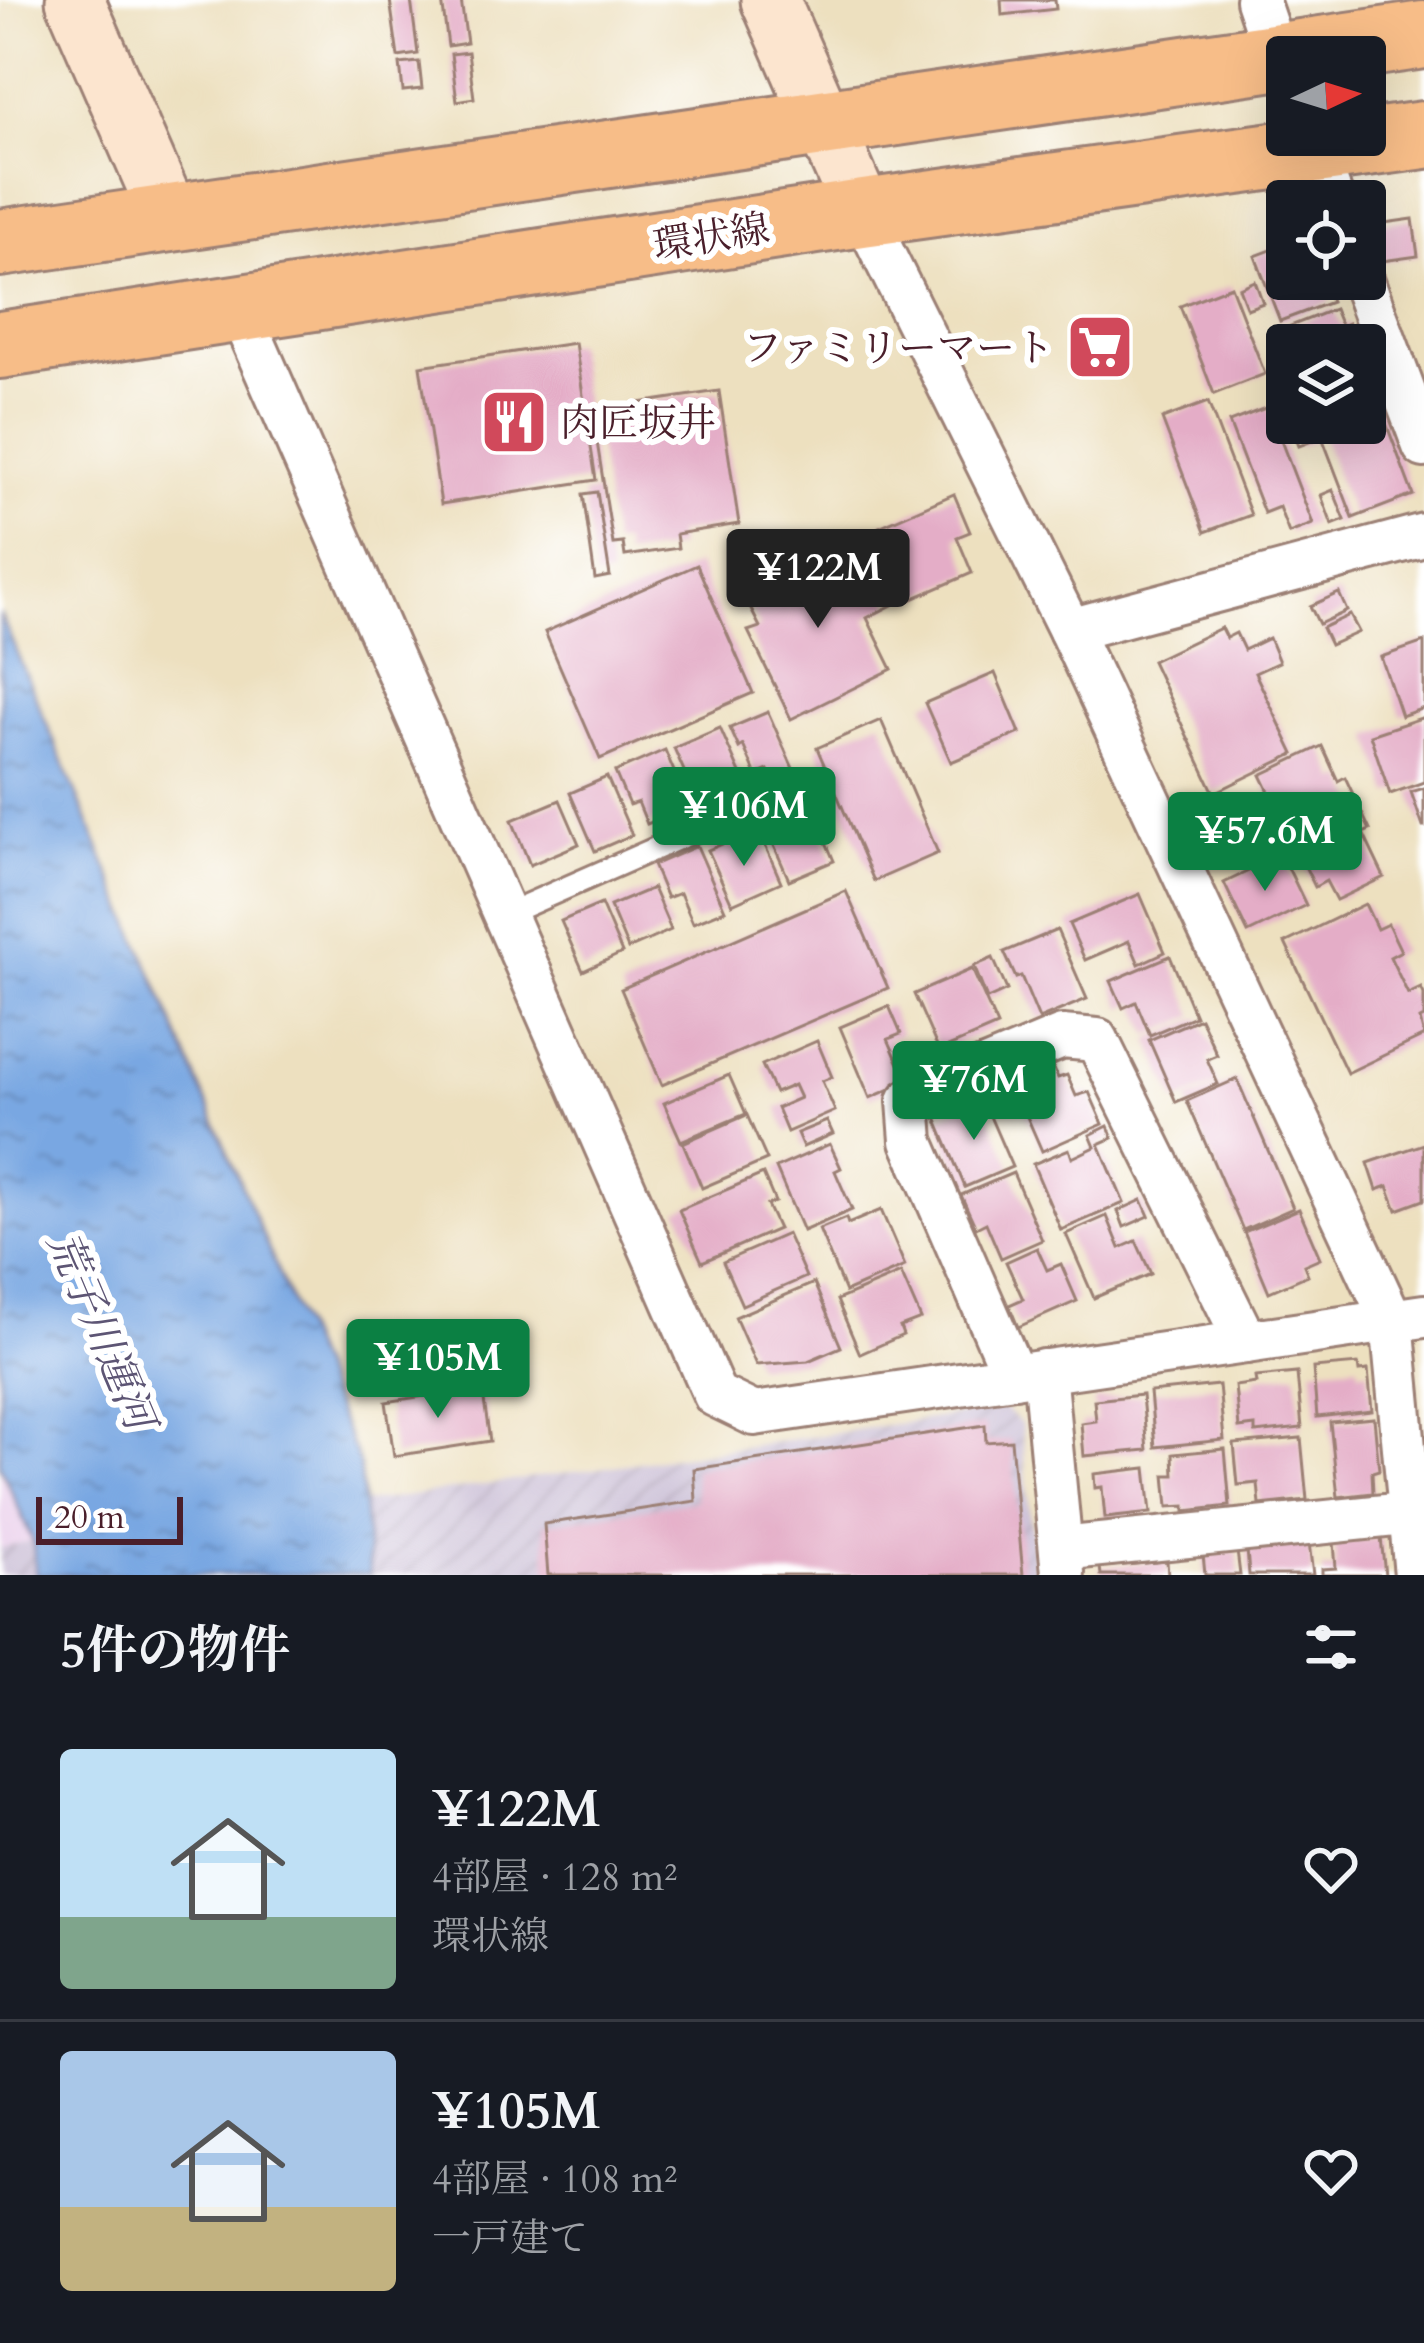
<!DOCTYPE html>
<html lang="ja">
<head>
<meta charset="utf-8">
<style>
	body { margin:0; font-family:Cardo,"Noto Serif JP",serif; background:#20242c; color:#f1f3f6; height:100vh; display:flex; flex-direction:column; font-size:45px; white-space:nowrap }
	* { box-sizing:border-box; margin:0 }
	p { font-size:39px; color:#9ea1a6 }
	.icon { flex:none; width:66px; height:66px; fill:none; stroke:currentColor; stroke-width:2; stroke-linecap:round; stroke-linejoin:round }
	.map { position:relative; height:1575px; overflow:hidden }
	.panel { display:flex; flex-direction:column; background:#171b24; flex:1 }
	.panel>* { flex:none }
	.needle { width:78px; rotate:86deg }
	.tools { position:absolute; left:1266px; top:36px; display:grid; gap:24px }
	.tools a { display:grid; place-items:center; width:120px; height:120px; border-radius:12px; background:#171b24; box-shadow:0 12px 48px #0002; font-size:60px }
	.scale { position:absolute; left:36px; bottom:30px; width:147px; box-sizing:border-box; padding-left:12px; border:6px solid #4a1f2b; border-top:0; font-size:33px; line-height:42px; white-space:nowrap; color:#4a1f2b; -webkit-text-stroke:9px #fff; paint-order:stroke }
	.price { position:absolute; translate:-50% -102px; padding:0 27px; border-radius:12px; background:#0b8043; color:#fff; font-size:39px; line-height:78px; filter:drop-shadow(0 3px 6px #0008) }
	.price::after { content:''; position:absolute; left:50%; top:72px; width:36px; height:27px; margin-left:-18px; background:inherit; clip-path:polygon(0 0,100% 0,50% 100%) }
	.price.active { background:#222; color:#fff }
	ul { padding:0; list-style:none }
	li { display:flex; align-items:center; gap:36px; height:300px; padding:0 60px }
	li+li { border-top:3px solid #363941 }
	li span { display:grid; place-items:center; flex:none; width:336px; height:240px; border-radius:12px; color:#555 }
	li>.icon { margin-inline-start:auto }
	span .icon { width:144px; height:144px; fill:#fffc; stroke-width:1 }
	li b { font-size:51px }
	h2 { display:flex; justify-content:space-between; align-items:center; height:144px; padding:0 60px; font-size:51px }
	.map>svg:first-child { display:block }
</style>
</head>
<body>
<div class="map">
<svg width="1424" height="1575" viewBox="0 0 1424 1575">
	<defs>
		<pattern id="industrial-furrows" width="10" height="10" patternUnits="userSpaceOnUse" patternTransform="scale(3)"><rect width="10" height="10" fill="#cbbfd6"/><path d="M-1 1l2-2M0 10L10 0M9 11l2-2" fill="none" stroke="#b0a4b8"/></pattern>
		<pattern id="water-ripples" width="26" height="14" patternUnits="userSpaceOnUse" patternTransform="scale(3)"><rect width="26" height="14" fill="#79a7e2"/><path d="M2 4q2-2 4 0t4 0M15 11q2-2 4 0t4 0" fill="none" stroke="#6587b7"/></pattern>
	</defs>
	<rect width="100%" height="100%" fill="#fff"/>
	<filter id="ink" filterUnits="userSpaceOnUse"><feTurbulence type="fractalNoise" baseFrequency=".00833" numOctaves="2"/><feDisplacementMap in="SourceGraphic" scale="24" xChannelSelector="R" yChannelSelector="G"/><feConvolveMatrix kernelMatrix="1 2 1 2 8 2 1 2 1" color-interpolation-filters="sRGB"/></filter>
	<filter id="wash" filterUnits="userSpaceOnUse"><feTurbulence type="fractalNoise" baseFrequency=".004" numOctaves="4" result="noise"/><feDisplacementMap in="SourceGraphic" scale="48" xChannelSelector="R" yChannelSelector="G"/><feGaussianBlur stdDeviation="2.7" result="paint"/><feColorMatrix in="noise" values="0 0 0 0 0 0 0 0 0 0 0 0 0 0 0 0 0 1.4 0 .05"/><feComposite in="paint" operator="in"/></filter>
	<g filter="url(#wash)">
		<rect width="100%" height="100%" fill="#ede0bf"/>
		<polygon fill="#ebd1ec" points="0,1470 33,1542 0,1548"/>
		<g fill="url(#industrial-furrows)">
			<polygon points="1004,1408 1021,1424 1036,1575 370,1575 363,1503"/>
			<polygon points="33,1542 36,1575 0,1575 0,1548"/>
		</g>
		<polygon fill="url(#water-ripples)" stroke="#626386" stroke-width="3" points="0,613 359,1463 370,1575 36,1575 33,1542 0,1465"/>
		<g id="blocks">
			<g fill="#e4adc7">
				<polygon points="390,0 411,0 418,54 398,57"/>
				<polygon points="442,0 461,0 467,43 448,46"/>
				<polygon points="1001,0 1055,0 1056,9 1002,15"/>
				<polygon points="468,52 474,98 457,101 451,54"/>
				<polygon points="419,62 422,89 403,91 400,64"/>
				<polygon points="1413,219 1418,256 1382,261 1377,224"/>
				<polygon points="1287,244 1287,279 1323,279 1331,302 1280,321 1255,256"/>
				<polygon points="1255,281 1263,303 1247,309 1239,288"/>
				<polygon points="1231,286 1265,374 1214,394 1180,306"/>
				<polygon points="1334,309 1341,326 1348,323 1356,345 1291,345 1285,328"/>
				<polygon points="575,343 596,480 441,504 420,366"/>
				<polygon points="719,391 739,524 676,534 678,548 625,556 623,543 613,544 592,410"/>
				<polygon points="1377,399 1413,495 1353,518 1322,437 1365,423 1365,403"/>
				<polygon points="1208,402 1251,515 1205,532 1162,419"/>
				<polygon points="1268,407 1313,524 1289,533 1279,507 1264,513 1229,422"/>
				<polygon points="1290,423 1308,423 1315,440 1299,446"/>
				<polygon points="1333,490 1345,520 1332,525 1321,495"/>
				<polygon points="597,492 610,576 595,579 583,494"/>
				<polygon points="954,494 970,532 957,537 972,573 910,600 879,527"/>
				<polygon points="826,551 837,574 845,570 847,574 871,563 892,605 867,618 892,669 791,719 748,631 760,627 742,592"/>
				<polygon points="697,565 753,693 600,759 545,632"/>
				<polygon points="1339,593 1347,611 1319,624 1310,606"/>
				<polygon points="1350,615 1359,632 1330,645 1322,628"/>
				<polygon points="1221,628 1226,638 1236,633 1244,650 1269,638 1279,662 1255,673 1294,754 1214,793 1152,661"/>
				<polygon points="1424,642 1424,708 1401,716 1381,657"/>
				<polygon points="995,673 1020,733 951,762 925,703"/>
				<polygon points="768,712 799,782 778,791 768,770 756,775 743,745 739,748 730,728"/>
				<polygon points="1424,717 1424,782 1390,794 1370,735"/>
				<polygon points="881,720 938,853 874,881 817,748"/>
				<polygon points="720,728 743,780 709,795 711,800 699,805 674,748"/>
				<polygon points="1322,746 1338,781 1345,777 1370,830 1363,833 1384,877 1336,900 1326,881 1315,887 1261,775"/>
				<polygon points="665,750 689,807 647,824 638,802 629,805 615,772"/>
				<polygon points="607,777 632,835 595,851 570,793"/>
				<polygon points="1424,788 1424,827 1423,827 1411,792"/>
				<polygon points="804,790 834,861 789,880 769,834 790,824 780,800"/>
				<polygon points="560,800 579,844 530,865 512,820"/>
				<polygon points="741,836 748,851 764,843 781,882 732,904 708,850"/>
				<polygon points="697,846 725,910 693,923 680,893 667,898 653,865"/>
				<polygon points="1282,855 1306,905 1248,933 1224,883"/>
				<polygon points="653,888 671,930 628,949 610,906"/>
				<polygon points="846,891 888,988 662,1085 621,989"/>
				<polygon points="1140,894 1165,952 1139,964 1129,941 1085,960 1069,924"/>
				<polygon points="601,904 622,953 583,971 561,921"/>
				<polygon points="1365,904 1377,929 1388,924 1401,951 1390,957 1408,994 1421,988 1424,994 1424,1018 1420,1020 1424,1036 1347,1073 1285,943"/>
				<polygon points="1057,930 1087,999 1039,1019 1021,976 1016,978 1004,952"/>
				<polygon points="1170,956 1195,1016 1150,1035 1136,1002 1123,1008 1111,981"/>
				<polygon points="993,958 1007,990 987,999 974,966"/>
				<polygon points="972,969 997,1026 939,1051 914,994"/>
				<polygon points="889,1006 901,1034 888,1039 907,1082 870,1098 840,1027"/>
				<polygon points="1200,1018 1217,1055 1207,1059 1218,1084 1176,1102 1149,1040"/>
				<polygon points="817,1041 832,1077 822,1081 835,1111 787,1132 777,1108 800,1098 794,1085 775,1093 762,1065"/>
				<polygon points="1052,1065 1058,1078 1067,1075 1076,1096 1089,1092 1103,1124 1042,1151 1018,1096 1027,1092 1021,1079"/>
				<polygon points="729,1075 746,1114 681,1141 664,1103"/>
				<polygon points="1237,1079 1293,1208 1243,1230 1187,1101"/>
				<polygon points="982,1098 1012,1167 965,1187 936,1118"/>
				<polygon points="747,1115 767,1160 702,1188 683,1143"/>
				<polygon points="827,1121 833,1134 803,1147 797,1133"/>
				<polygon points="1108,1126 1113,1138 1099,1144 1124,1203 1061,1230 1033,1164 1069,1149 1072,1158 1095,1147 1090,1135"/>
				<polygon points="830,1144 841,1168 835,1171 852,1210 803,1231 776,1168"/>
				<polygon points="1424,1144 1424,1200 1397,1210 1388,1186 1377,1190 1368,1163"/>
				<polygon points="1013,1173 1042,1240 1001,1258 986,1223 976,1228 961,1195"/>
				<polygon points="763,1174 775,1202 767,1205 778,1229 702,1262 679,1210"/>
				<polygon points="1142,1200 1149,1216 1124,1227 1118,1211"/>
				<polygon points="1299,1209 1320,1258 1304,1265 1308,1275 1269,1292 1244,1232"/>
				<polygon points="881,1210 905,1266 845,1292 819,1229 846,1218 848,1224"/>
				<polygon points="1107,1216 1120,1248 1136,1241 1151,1274 1094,1298 1066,1234"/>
				<polygon points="787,1234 806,1277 742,1305 723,1262"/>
				<polygon points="1037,1248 1047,1270 1061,1264 1077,1301 1018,1327 1009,1305 1023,1299 1006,1262"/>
				<polygon points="901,1273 921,1319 900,1327 903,1335 860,1354 837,1300"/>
				<polygon points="814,1283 841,1347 808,1361 756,1365 735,1317"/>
				<polygon points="1358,1364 1359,1371 1368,1370 1372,1411 1317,1417 1313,1368"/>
				<polygon points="1297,1373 1302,1428 1255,1433 1255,1426 1239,1428 1235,1386 1256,1383 1255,1377"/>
				<polygon points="1219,1385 1224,1440 1155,1447 1150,1392"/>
				<polygon points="482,1387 490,1441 394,1456 386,1402"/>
				<polygon points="1142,1395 1147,1450 1084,1456 1081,1423 1096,1421 1094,1400"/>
				<polygon points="1374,1418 1379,1470 1372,1472 1373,1493 1338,1497 1330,1422"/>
				<polygon points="985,1425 986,1442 1011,1440 1023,1575 548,1575 544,1524 696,1501 694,1469"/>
				<polygon points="1301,1438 1307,1500 1260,1505 1258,1483 1238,1485 1234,1444"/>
				<polygon points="1225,1449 1230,1506 1185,1511 1185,1506 1168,1507 1165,1475 1174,1475 1173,1454"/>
				<polygon points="1146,1468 1151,1513 1105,1518 1102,1487 1095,1488 1094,1474"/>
				<polygon points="1381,1538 1385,1575 1322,1575 1322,1569 1336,1568 1334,1542"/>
				<polygon points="1309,1543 1313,1575 1249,1575 1247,1549"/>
				<polygon points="1237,1551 1240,1575 1205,1575 1203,1554"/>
				<polygon points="1167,1561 1168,1575 1101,1575 1100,1567"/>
			</g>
		</g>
	</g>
	<g filter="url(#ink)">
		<use href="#blocks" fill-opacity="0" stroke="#9c8075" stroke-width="3"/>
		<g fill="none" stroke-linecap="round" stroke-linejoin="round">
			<g stroke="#9c8075" stroke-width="27">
				<polyline id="lane" points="504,915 752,806"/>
			</g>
			<g stroke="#9c8075" stroke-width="48">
				<g id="street">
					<polyline points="1257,0 1276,56"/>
					<polyline points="1314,150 1333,201"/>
					<polyline points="863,213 1070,630 1392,1321 1416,1575"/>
					<polyline points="1362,279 1424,446"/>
					<polyline points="239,309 715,1395 754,1414 1424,1316"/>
					<polyline points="1070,630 1424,535"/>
					<polyline points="1044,1371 1063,1573"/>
					<polyline points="1014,1376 912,1141 909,1101 1062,1037 1097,1040 1246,1342"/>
					<polyline points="1061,1549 1424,1512"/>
				</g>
			</g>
			<g stroke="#9c8075" stroke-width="63">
				<g id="secondary">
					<polyline points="75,0 170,218"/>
					<polyline points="770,0 863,213"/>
				</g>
			</g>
			<g stroke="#9c8075" stroke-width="72">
				<g id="primary">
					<polyline points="0,243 1424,35"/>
					<polyline points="0,345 863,213 1424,135"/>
				</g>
			</g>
			<use href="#lane" stroke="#fff" stroke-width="21"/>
			<use href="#street" stroke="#fff" stroke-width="42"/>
			<use href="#secondary" stroke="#fce5cf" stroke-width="57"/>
			<use href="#primary" stroke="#f7bd88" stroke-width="66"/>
		</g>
	</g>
	<defs>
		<g id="supermarket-square" transform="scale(3.45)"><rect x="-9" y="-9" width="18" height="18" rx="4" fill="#d1495b" stroke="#fff"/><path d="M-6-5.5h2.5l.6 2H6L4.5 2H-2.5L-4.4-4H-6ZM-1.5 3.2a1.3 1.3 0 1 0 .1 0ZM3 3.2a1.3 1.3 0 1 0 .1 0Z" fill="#fff"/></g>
		<g id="restaurant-square" transform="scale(3.45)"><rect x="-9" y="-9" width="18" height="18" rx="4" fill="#d1495b" stroke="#fff"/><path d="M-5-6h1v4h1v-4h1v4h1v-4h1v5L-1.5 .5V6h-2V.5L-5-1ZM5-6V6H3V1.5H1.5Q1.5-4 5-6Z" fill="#fff"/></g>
	</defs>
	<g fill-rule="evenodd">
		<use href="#supermarket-square" x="1100" y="347"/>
		<use href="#restaurant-square" x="514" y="422"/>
	</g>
	<g text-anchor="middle" stroke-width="12" stroke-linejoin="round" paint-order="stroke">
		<g font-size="39" fill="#4a1f2b" stroke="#fff">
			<text transform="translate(711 236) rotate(-9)" y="14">環状線</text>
		</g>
		<g font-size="39" fill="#4a1f2b" stroke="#fff" text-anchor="end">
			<text x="1054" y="361">ファミリーマート</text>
			<text x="560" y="436" text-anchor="start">肉匠坂井</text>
		</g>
		<g font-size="42" font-style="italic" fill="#5d5574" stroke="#fff">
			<text transform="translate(102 1330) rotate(67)" y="15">荒子川運河</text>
		</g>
	</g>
</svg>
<div class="tools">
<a><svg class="needle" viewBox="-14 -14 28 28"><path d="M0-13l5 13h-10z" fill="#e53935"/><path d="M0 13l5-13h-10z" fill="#9ea1a6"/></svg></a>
<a><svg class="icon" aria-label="locate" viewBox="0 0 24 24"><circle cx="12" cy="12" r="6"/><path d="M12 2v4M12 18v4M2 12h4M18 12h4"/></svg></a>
<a><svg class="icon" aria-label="layers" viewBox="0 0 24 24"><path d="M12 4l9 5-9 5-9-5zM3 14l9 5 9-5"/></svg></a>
</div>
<div class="scale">20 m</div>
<b class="price active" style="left:818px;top:631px">¥122M</b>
<b class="price" style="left:744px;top:869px">¥106M</b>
<b class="price" style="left:1265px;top:894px">¥57.6M</b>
<b class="price" style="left:974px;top:1143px">¥76M</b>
<b class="price" style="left:438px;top:1421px">¥105M</b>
</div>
<section class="panel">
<h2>5件の物件<svg class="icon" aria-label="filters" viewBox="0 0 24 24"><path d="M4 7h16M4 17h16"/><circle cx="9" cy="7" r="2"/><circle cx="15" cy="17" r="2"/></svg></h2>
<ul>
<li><span style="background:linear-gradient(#bfe0f5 70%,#7fa58c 0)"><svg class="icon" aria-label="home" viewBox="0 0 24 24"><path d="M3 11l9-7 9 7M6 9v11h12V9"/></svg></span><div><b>¥122M</b><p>4部屋 · 128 m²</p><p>環状線</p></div><svg class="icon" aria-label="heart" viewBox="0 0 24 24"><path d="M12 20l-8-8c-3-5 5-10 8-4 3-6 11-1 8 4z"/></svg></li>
<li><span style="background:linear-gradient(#a9c7e8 65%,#c2b280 0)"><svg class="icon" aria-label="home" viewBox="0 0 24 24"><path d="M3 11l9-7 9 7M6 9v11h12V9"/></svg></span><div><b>¥105M</b><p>4部屋 · 108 m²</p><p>一戸建て</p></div><svg class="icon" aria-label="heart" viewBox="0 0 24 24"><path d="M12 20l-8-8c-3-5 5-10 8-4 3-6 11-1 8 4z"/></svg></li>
</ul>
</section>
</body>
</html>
